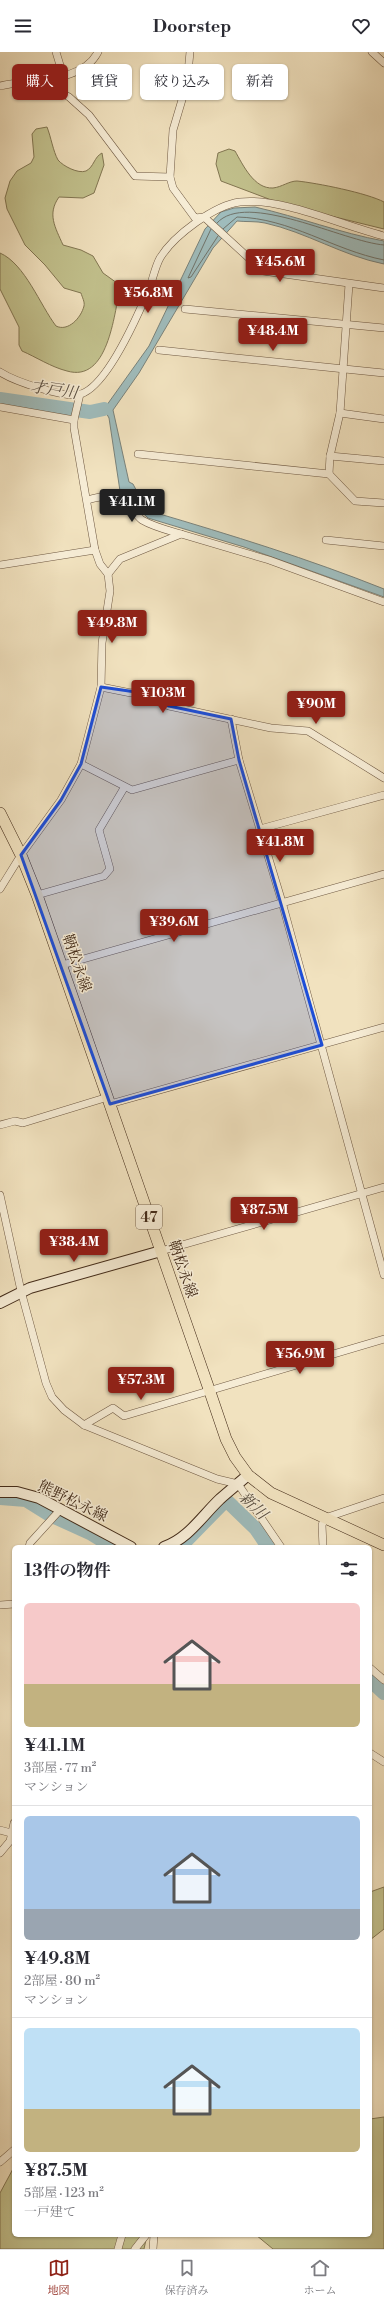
<!DOCTYPE html>
<html lang="ja">
<head>
<meta charset="utf-8">
<style>
	body { margin:0; font-family:"Libre Bodoni","Noto Serif JP",serif; background:#f7f7f7; color:#2b2b33; height:100vh; display:flex; flex-direction:column; font-size:15px; white-space:nowrap }
	* { box-sizing:border-box; margin:0 }
	p { font-size:13px; color:#7c7c81 }
	.icon { flex:none; width:22px; height:22px; fill:none; stroke:currentColor; stroke-width:2; stroke-linecap:round; stroke-linejoin:round }
	.map { position:relative; flex:1; overflow:hidden }
	.details { position:absolute; left:12px; top:1493px; width:360px; height:692px; display:flex; flex-direction:column; background:#fff; border-radius:6px; box-shadow:0 1px 3px #0004 }
	.details>* { flex:none }
	.hud { position:absolute; left:12px; top:12px; width:360px; height:36px; display:flex; gap:8px }
	.price { position:absolute; translate:-50% -34px; padding:0 9px; border-radius:4px; background:#8f2418; color:#fff; font-size:13px; line-height:26px; filter:drop-shadow(0 1px 2px #0008) }
	.price::after { content:''; position:absolute; left:50%; top:24px; width:12px; height:9px; margin-left:-6px; background:inherit; clip-path:polygon(0 0,100% 0,50% 100%) }
	.price.selected { background:#222; color:#fff }
	ul { padding:0; list-style:none }
	li { display:grid; align-content:center; gap:8px; height:212px; padding:0 12px }
	li+li { border-top:1px solid #e1e1e2 }
	li span { display:grid; place-items:center; height:124px; border-radius:6px; color:#555 }
	li>.icon { margin-inline-start:auto }
	span .icon { width:72px; height:72px; fill:#fffc; stroke-width:1 }
	li b { font-size:17px }
	h2 { display:flex; justify-content:space-between; align-items:center; height:48px; padding:0 12px; font-size:17px }
	.chip { padding:0 14px; border-radius:6px; background:#fff; box-shadow:0 1px 3px #0004; font-size:14px; line-height:36px }
	.chip.selected { background:#8f2418; color:#fff }
	header { display:flex; justify-content:space-between; align-items:center; height:52px; padding:0 12px; background:#fff; font-size:18px; font-weight:600 }
	.menu { display:flex; justify-content:space-around; align-items:center; height:56px; border-top:1px solid #e1e1e2; background:#fff; font-size:11px; color:#7c7c81 }
	.menu a { display:grid; justify-items:center; gap:2px }
	.menu .selected { color:#8f2418 }
	.map>svg:first-child { display:block }
</style>
</head>
<body>
<header><svg class="icon" aria-label="menu" viewBox="0 0 24 24"><path d="M4 6h16M4 12h16M4 18h16"/></svg>Doorstep<svg class="icon" aria-label="heart" viewBox="0 0 24 24"><path d="M12 20l-8-8c-3-5 5-10 8-4 3-6 11-1 8 4z"/></svg></header>
<div class="map">
<svg width="384" height="2197" viewBox="0 0 384 2197">
	<rect width="100%" height="100%" fill="#f1e2bf"/>
	<filter id="stains"><feTurbulence type="fractalNoise" baseFrequency=".005" numOctaves="4"/><feColorMatrix values="0 0 0 0 .2 0 0 0 0 .09 0 0 0 0 .02 0 0 0 .5 -.17"/></filter>
	<radialGradient id="worn" r=".72"><stop offset=".6" stop-color="#630" stop-opacity="0"/><stop offset="1" stop-color="#630" stop-opacity=".3"/></radialGradient>
	<g fill="#c2c18d" stroke="#827652">
		<path d="M47,75C51,85 53,99 58,108C63,114 78,122 86,119C94,115 94,105 102,101L104,113L94,141L83,146L59,145C47,162 55,175 63,193L81,198L93,204L103,221L117,231L120,236C114,263 108,331 67,319C51,315 36,305 22,299L19,293V275L0,237V201C25,212 40,253 56,274C68,280 81,266 84,254C85,250 82,245 81,241L64,236L45,213L25,193L7,157L5,146L10,129L17,119L31,111L34,105L32,82L36,77Z"/>
		<path d="M229,97L235,99C243,113 254,137 273,136C282,135 289,129 297,129C317,131 367,141 384,150V177L282,152L221,129L216,112L218,101Z"/>
		<polygon points="384,1835 384,1877 370,1888 370,1840"/>
		<polygon points="384,2065 384,2197 273,2197 256,2183 370,2183 370,2067"/>
		<polygon points="14,2115 14,2183 147,2183 144,2197 0,2197 0,2141"/>
	</g>
	<path fill="#9fbcbc" stroke="#7a827a" d="M255,155C299,165 340,181 384,189V212C343,204 306,180 265,171C256,169 246,170 237,169L213,196L139,321L113,358L129,430L133,432L143,451L153,460C231,483 309,507 384,537V545L244,495L148,466L120,439L109,366L104,357L149,294L205,177L221,160L234,156Z"/>
	<g fill="none" stroke-linecap="round" stroke-linejoin="round">
		<g stroke="#70736a" stroke-width="1">
			<path d="M217,171C246,138 344,190 384,193"/>
			<polyline points="211,177 188,226 191,225 218,184"/>
			<path d="M223,177L237,165C290,166 333,198 384,208"/>
		</g>
		<g stroke="#9fbcbc" stroke-width="14">
			<polyline points="0,347 90,360 104,357"/>
			<polyline points="0,1446 26,1448 50,1463 90,1481 113,1495"/>
			<polyline points="180,1495 226,1448 256,1477 268,1495"/>
			<polyline points="370,1628 384,1641"/>
		</g>
		<g stroke="#6e5842" stroke-width="8">
			<g id="street">
				<polyline points="56,0 63,23"/>
				<polyline points="190,0 187,31 173,78 170,125 173,136 195,166 204,165 263,219 384,236"/>
				<polyline points="372,0 384,11"/>
				<polyline points="38,28 69,45 89,63 135,124 170,125"/>
				<path d="M0,34C30,26 82,32 98,0"/>
				<polyline points="185,257 384,276"/>
				<polyline points="159,298 384,321"/>
				<path d="M0,320C14,329 65,347 81,342C108,333 138,263 149,237C153,227 155,215 160,206C174,183 215,153 240,150C282,145 343,174 384,184"/>
				<polyline points="0,355 74,368"/>
				<polyline points="340,361 384,367"/>
				<polyline points="138,402 329,422 355,449 384,451"/>
				<polyline points="330,404 384,409"/>
				<polyline points="329,422 330,404 340,361 349,232"/>
				<path d="M87,448C104,444 117,438 130,453C134,458 137,465 142,468C154,475 167,478 181,482"/>
				<polyline points="326,488 384,494"/>
				<polyline points="0,513 95,498"/>
				<polyline points="108,522 120,507 181,482 269,508 384,550"/>
				<polyline points="101,635 131,641 136,640 169,654 271,676 308,679 384,726"/>
				<polyline points="231,667 239,708 282,850 384,1223"/>
				<polyline points="81,712 132,738 239,708"/>
				<polyline points="260,777 384,743"/>
				<polyline points="0,837 21,803 61,748 81,712 101,635 102,591 110,539 108,522 100,512 95,498 74,376 74,368 80,342"/>
				<polyline points="37,843 104,824 110,817 99,778 124,736"/>
				<polyline points="62,913 384,822"/>
				<polyline points="110,1052 384,975"/>
				<polyline points="0,1073 15,1069 23,1071 108,1045"/>
				<polyline points="0,1143 21,1239 46,1331 52,1345 64,1358 84,1373 217,1427 238,1432 281,1495"/>
				<polyline points="161,1199 384,1135"/>
				<polyline points="84,1373 113,1356 124,1364 384,1287"/>
				<polyline points="29,1495 30,1491 60,1458"/>
				<polyline points="323,1495 322,1473 325,1466 384,1446"/>
				<polyline points="0,1553 14,1552"/>
				<polyline points="370,1616 384,1628"/>
				<polyline points="370,1701 384,1710"/>
				<polyline points="0,1778 11,1781"/>
				<polyline points="0,1801 10,1789 14,1771"/>
				<polyline points="0,2110 14,2098"/>
				<polyline points="118,2197 122,2183"/>
				<polyline points="135,2197 146,2183"/>
				<polyline points="153,2197 154,2183"/>
			</g>
		</g>
		<g stroke="#422a18" stroke-width="12">
			<g id="secondary">
				<polyline points="0,1251 30,1236 161,1199"/>
				<polyline points="0,1440 17,1440 39,1446 131,1495"/>
				<path d="M164,1495C188,1487 202,1464 220,1447C229,1439 239,1431 248,1423"/>
			</g>
		</g>
		<g stroke="#422a18" stroke-width="12">
			<polyline id="primary" points="0,761 21,803 37,843 210,1340 226,1387 235,1405 248,1423 271,1441 384,1493"/>
		</g>
		<use href="#street" stroke="#f6ecd5" stroke-width="7"/>
		<use href="#secondary" stroke="#f6ecd5" stroke-width="10"/>
		<use href="#primary" stroke="#f1e2bf" stroke-width="11"/>
	</g>
	<path fill="#1d4ed8" fill-opacity="0.2" stroke="#1d4ed8" stroke-width="3" stroke-linejoin="round" d="M101,635L136,640L169,654L231,667L239,708L322,993L110,1052L21,803L61,748L81,712Z"/>
	<g text-anchor="middle" stroke-width="3" stroke-linejoin="round" paint-order="stroke">
		<rect fill="#f6ecd5" stroke="#786451" stroke-width="1" x="136" y="1153" width="26" height="24" rx="3"/>
		<g font-size="14" font-weight="bold" fill="#422a18">
			<text x="149" y="1170">47</text>
		</g>
		<g font-size="15" fill="#422a18" stroke="#f6ecd5">
			<text transform="translate(77 911) rotate(71)" y="5">鞆松永線</text>
			<text transform="translate(183 1217) rotate(71)" y="5">鞆松永線</text>
			<text transform="translate(73 1449) rotate(26)" y="5">熊野松永線</text>
		</g>
		<g font-size="16" font-style="italic" fill="#594e41" stroke="#f6ecd5">
			<text transform="translate(54 337) rotate(8)" y="6">才戸川</text>
			<text transform="translate(254 1453) rotate(44)" y="6">新川</text>
		</g>
	</g>
	<rect width="100%" height="100%" filter="url(#stains)"/>
	<rect width="100%" height="100%" fill="url(#worn)"/>
</svg>
<b class="price" style="left:280px;top:231px">¥45.6M</b>
<b class="price" style="left:148px;top:262px">¥56.8M</b>
<b class="price" style="left:273px;top:300px">¥48.4M</b>
<b class="price selected" style="left:132px;top:471px">¥41.1M</b>
<b class="price" style="left:112px;top:592px">¥49.8M</b>
<b class="price" style="left:163px;top:662px">¥103M</b>
<b class="price" style="left:316px;top:673px">¥90M</b>
<b class="price" style="left:280px;top:811px">¥41.8M</b>
<b class="price" style="left:174px;top:891px">¥39.6M</b>
<b class="price" style="left:264px;top:1179px">¥87.5M</b>
<b class="price" style="left:74px;top:1211px">¥38.4M</b>
<b class="price" style="left:300px;top:1323px">¥56.9M</b>
<b class="price" style="left:141px;top:1349px">¥57.3M</b>
<div class="hud">
<a class="chip selected">購入</a>
<a class="chip">賃貸</a>
<a class="chip">絞り込み</a>
<a class="chip">新着</a>
</div>
<section class="details">
<h2>13件の物件<svg class="icon" aria-label="filters" viewBox="0 0 24 24"><path d="M4 7h16M4 17h16"/><circle cx="9" cy="7" r="2"/><circle cx="15" cy="17" r="2"/></svg></h2>
<ul>
<li><span style="background:linear-gradient(#f6c9c9 65%,#c2b280 0)"><svg class="icon" aria-label="home" viewBox="0 0 24 24"><path d="M3 11l9-7 9 7M6 9v11h12V9"/></svg></span><div><b>¥41.1M</b><p>3部屋 · 77 m²</p><p>マンション</p></div></li>
<li><span style="background:linear-gradient(#a9c7e8 75%,#9aa5b1 0)"><svg class="icon" aria-label="home" viewBox="0 0 24 24"><path d="M3 11l9-7 9 7M6 9v11h12V9"/></svg></span><div><b>¥49.8M</b><p>2部屋 · 80 m²</p><p>マンション</p></div></li>
<li><span style="background:linear-gradient(#bfe0f5 65%,#c2b280 0)"><svg class="icon" aria-label="home" viewBox="0 0 24 24"><path d="M3 11l9-7 9 7M6 9v11h12V9"/></svg></span><div><b>¥87.5M</b><p>5部屋 · 123 m²</p><p>一戸建て</p></div></li>
</ul>
</section>
</div>
<nav class="menu">
<a class="selected"><svg class="icon" aria-label="map" viewBox="0 0 24 24"><path d="M3 6l6-2 6 2 6-2v14l-6 2-6-2-6 2zM9 4v14M15 6v14"/></svg>地図</a>
<a><svg class="icon" aria-label="saved" viewBox="0 0 24 24"><path d="M7 4h10v16l-5-4-5 4z"/></svg>保存済み</a>
<a><svg class="icon" aria-label="home" viewBox="0 0 24 24"><path d="M3 11l9-7 9 7M6 9v11h12V9"/></svg>ホーム</a>
</nav>
</body>
</html>
